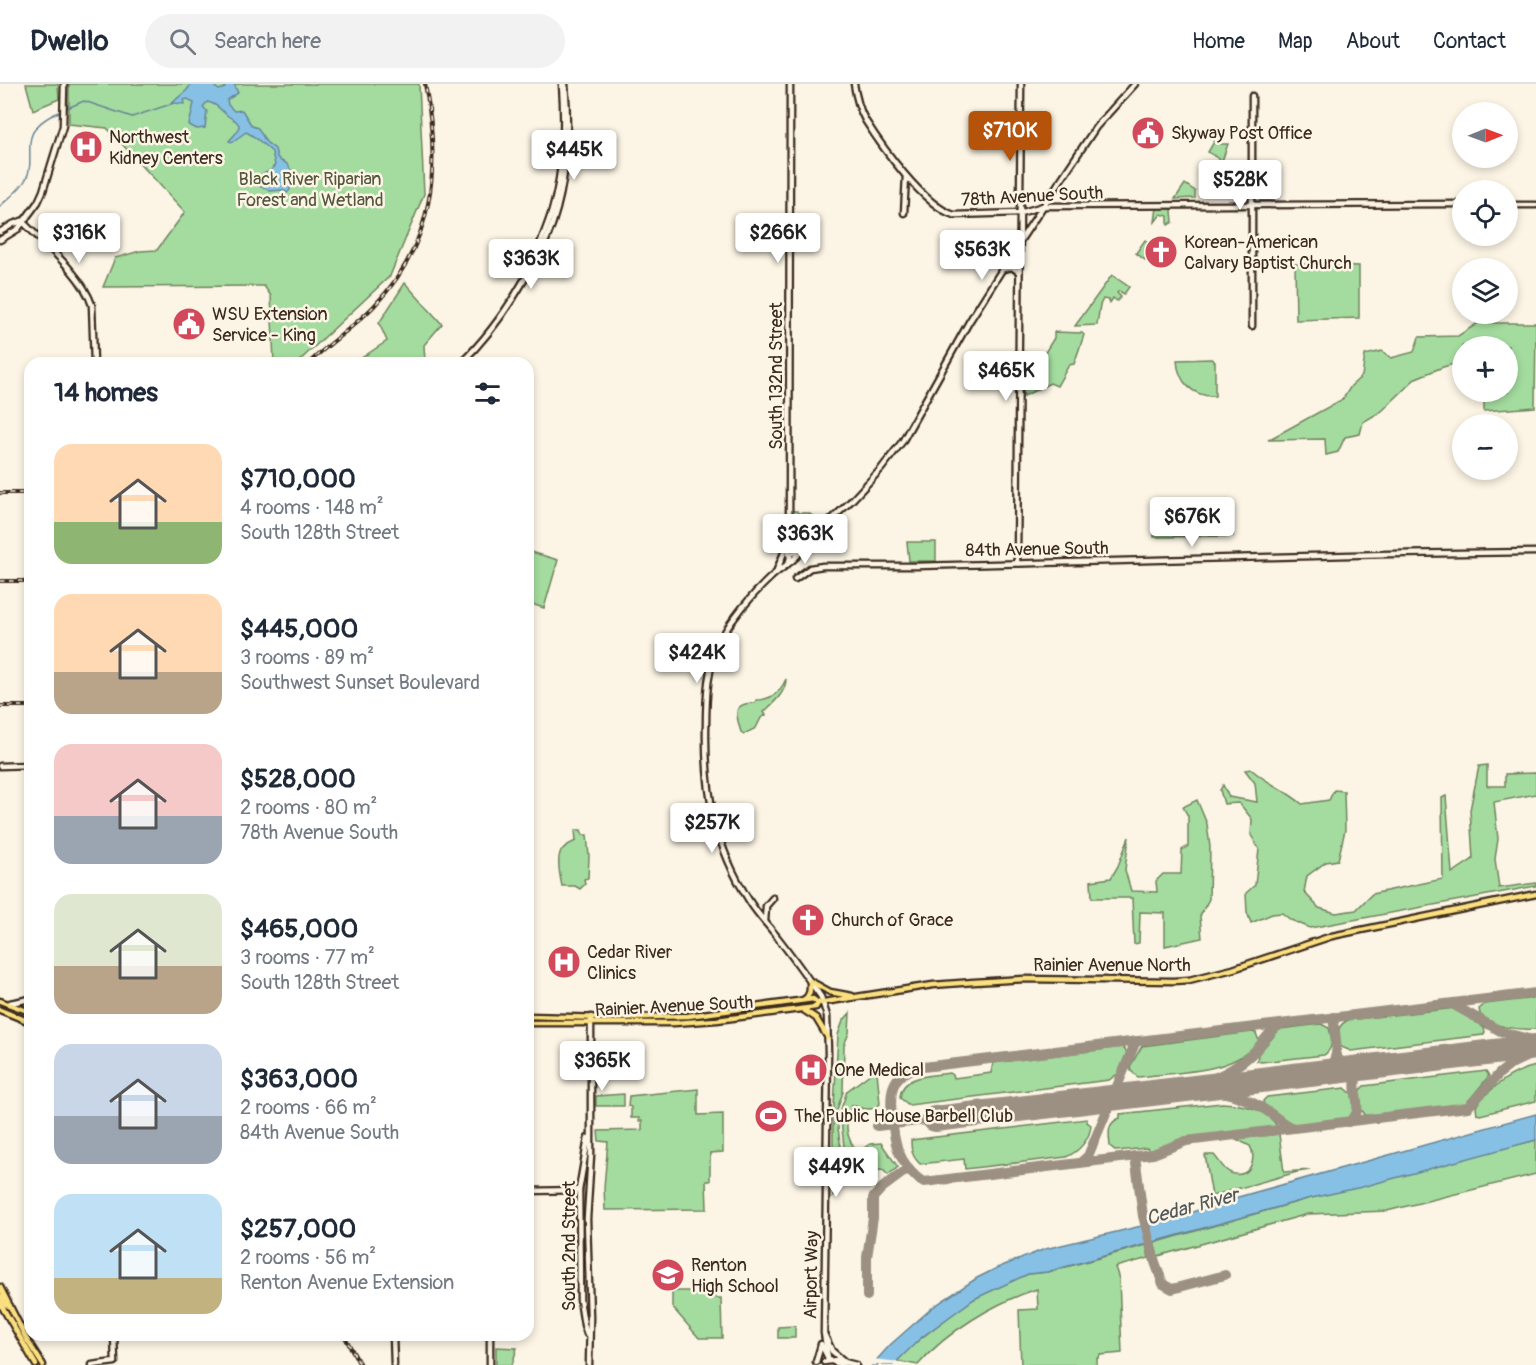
<!DOCTYPE html>
<html lang="en">
<head>
<meta charset="utf-8">
<style>
	body { margin:0; font-family:Pangolin,sans-serif; background:#f2f2f3; color:#1f2937; height:100vh; display:flex; flex-direction:column; font-size:22px; white-space:nowrap }
	* { box-sizing:border-box; margin:0 }
	p { font-size:20px; color:#747a83 }
	.icon { flex:none; width:33px; height:33px; fill:none; stroke:currentColor; stroke-width:2; stroke-linecap:round; stroke-linejoin:round }
	.map { position:relative; flex:1; overflow:hidden }
	.drawer { position:absolute; left:24px; top:273px; width:510px; height:984px; display:flex; flex-direction:column; background:#fff; border-radius:18px; box-shadow:0 3px 9px #0003 }
	.drawer>* { flex:none }
	.needle { width:39px; rotate:89deg }
	.tools { position:absolute; left:1452px; top:18px; display:grid; gap:12px }
	.tools a { display:grid; place-items:center; width:66px; height:66px; border-radius:50%; background:#fff; box-shadow:0 3px 9px #0003; font-size:30px }
	.price { position:absolute; translate:-50% -51px; padding:0 14px; border-radius:6px; background:#fff; color:#222; font-size:20px; line-height:39px; filter:drop-shadow(0 2px 3px #0008) }
	.price::after { content:''; position:absolute; left:50%; top:36px; width:18px; height:14px; margin-left:-9px; background:inherit; clip-path:polygon(0 0,100% 0,50% 100%) }
	.price.current { background:#b45309; color:#fff }
	ul { padding:0; list-style:none }
	li { display:flex; align-items:center; gap:18px; height:150px; padding:0 30px }
	li span { display:grid; place-items:center; flex:none; width:168px; height:120px; border-radius:18px; color:#555 }
	li>.icon { margin-inline-start:auto }
	span .icon { width:72px; height:72px; fill:#fffc; stroke-width:1 }
	li b { font-size:26px }
	h2 { display:flex; justify-content:space-between; align-items:center; height:72px; padding:0 30px; font-size:26px }
	header { display:flex; align-items:center; gap:36px; box-sizing:border-box; height:84px; padding:0 30px; background:#fff; border-bottom:2px solid #e0e1e3 }
	header strong { font-size:28px }
	nav { display:flex; gap:33px; margin-inline-start:auto; font-size:21px }
	.search { width:420px; height:54px; background:#f2f2f3; display:flex; align-items:center; gap:15px; box-sizing:border-box; padding:0 21px; border-radius:33px; color:#747a83; font-size:22px }
	.map>svg:first-child { display:block }
</style>
</head>
<body>
<header>
<strong>Dwello</strong>
<div class="search"><svg class="icon" aria-label="search" viewBox="0 0 24 24"><circle cx="10" cy="10" r="6"/><path d="M15 15l6 6"/></svg>Search here</div>
<nav><a>Home</a><a>Map</a><a>About</a><a>Contact</a></nav>
</header>
<div class="map">
<svg width="1536" height="1281" viewBox="0 0 1536 1281">
	<rect width="100%" height="100%" fill="#fcf5e5"/>
	<filter id="ink" filterUnits="userSpaceOnUse"><feTurbulence type="fractalNoise" baseFrequency=".0167" numOctaves="2"/><feDisplacementMap in="SourceGraphic" scale="12" xChannelSelector="R" yChannelSelector="G"/><feConvolveMatrix kernelMatrix="1 2 1 2 8 2 1 2 1" color-interpolation-filters="sRGB"/></filter>
	<g filter="url(#ink)">
		<g fill="#a4dc9f" stroke="#70835e" stroke-width="1.5">
			<polygon points="26,0 58,0 59,15 33,26"/>
			<polygon points="69,0 419,0 424,110 390,192 297,279 274,279 271,212 264,202 103,203 115,174 140,167 157,166 185,128 107,44 69,40"/>
			<polygon points="1215,56 1221,60 1228,60 1222,77 1208,68"/>
			<polygon points="1185,100 1195,107 1195,114 1175,115"/>
			<polygon points="1157,123 1170,123 1172,126 1173,138 1168,141 1168,132 1161,130 1155,138"/>
			<polygon points="1145,156 1156,164 1152,170 1147,170 1145,176 1136,169"/>
			<polygon points="1295,180 1359,182 1359,234 1296,236"/>
			<polygon points="1112,191 1129,203 1124,210 1119,207 1117,209 1121,213 1117,217 1113,214 1110,219 1109,216 1103,215 1100,221 1097,241 1075,242"/>
			<polygon points="405,199 442,240 424,261 425,279 354,279 387,257 379,239"/>
			<polygon points="1478,239 1536,239 1535,323 1484,327 1484,308 1508,308 1508,262 1462,262 1462,278 1443,283 1416,294 1382,327 1363,338 1360,350 1345,353 1338,368 1326,371 1325,355 1268,356 1343,315 1351,302 1362,292 1365,271 1382,267 1391,274 1414,268 1419,253 1458,252"/>
			<polygon points="1054,248 1082,249 1084,251 1074,280 1069,281 1057,302 1050,299 1024,312 1023,304 1054,254"/>
			<path d="M1212,275L1215,278V312C1193,313 1178,298 1177,276Z"/>
			<polygon points="793,427 797,427 798,429 808,429 821,437 792,466"/>
			<polygon points="1154,438 1208,438 1209,441 1233,441 1233,452 1154,453"/>
			<polygon points="907,458 936,458 936,477 909,477"/>
			<polygon points="528,467 558,476 544,524 528,519"/>
			<path d="M786,595C786,609 773,619 764,628L766,631L761,634L756,644L744,650L741,648C736,631 731,619 755,619L756,616C772,616 780,608 786,595Z"/>
			<path d="M1487,681V702H1505V690L1536,689V710L1494,718L1498,755L1495,775L1499,804L1536,799V802L1310,844L1291,836L1282,829L1272,830L1251,839L1247,828L1246,809L1255,801L1259,765L1251,751L1252,735L1239,719L1224,720L1220,706L1223,701L1229,713L1257,718L1255,699L1245,686L1251,685C1266,699 1286,706 1302,720L1329,716L1334,706L1344,707L1345,746L1338,776L1326,778L1307,792L1304,808L1319,824L1336,829L1356,826L1372,810L1443,795L1442,714L1446,712L1452,789L1473,775L1470,726L1479,682Z"/>
			<polygon points="1197,716 1207,740 1210,763 1209,815 1200,832 1202,854 1165,862 1165,829 1140,828 1139,859 1134,860 1132,814 1092,814 1091,797 1111,794 1118,782 1129,753 1125,786 1131,807 1157,808 1156,797 1163,790 1181,790 1182,766 1188,762 1188,732 1183,723"/>
			<path d="M575,746H581L583,751H587L589,772L588,794L584,795L585,800L580,805L575,802H562C560,793 556,772 562,766C565,762 571,759 576,757Z"/>
			<path d="M1536,914V945C1519,946 1491,944 1480,930L1479,925L1485,920Z"/>
			<path d="M1456,924L1484,944L1485,948L1483,951L1351,967L1339,962C1338,950 1336,942 1348,936Z"/>
			<polygon points="850,929 849,949 844,961 843,1008 836,1029 844,1088 836,1089 836,1109 833,1113 833,1040 838,951 843,937"/>
			<path d="M1321,940L1329,944C1332,954 1334,965 1324,971L1261,978L1257,977L1258,970L1280,945Z"/>
			<path d="M1252,948L1256,949L1259,957C1234,989 1185,987 1148,992L1138,993L1131,987L1130,983L1142,962Z"/>
			<path d="M1122,963L1127,968L1119,989L1109,996L909,1021L900,1014C901,990 932,992 950,989L953,991L954,994L991,989L993,979Z"/>
			<path d="M1536,982V1017L1480,1031L1477,1030L1476,1023L1478,1019C1494,1001 1512,987 1536,982Z"/>
			<path d="M874,987H877L880,1020C872,1028 862,1025 852,1021C844,1038 845,1054 858,1068L870,1060L881,1059L898,1083L888,1091L883,1086L857,1088L854,1097L846,1079L840,1028L847,1007Z"/>
			<polygon points="1486,987 1489,992 1466,1020 1462,1022 1371,1032 1366,1032 1361,1025 1359,1007 1364,1002"/>
			<path d="M1345,1004L1352,1010C1353,1016 1355,1025 1352,1030C1347,1039 1306,1041 1295,1042L1289,1040L1264,1021L1263,1017L1267,1013Z"/>
			<polygon points="698,1005 698,1031 723,1030 723,1068 710,1069 710,1097 706,1097 707,1125 605,1126 604,1103 608,1058 599,1057 598,1047 642,1046 642,1037 639,1037 639,1034 631,1034 631,1023 628,1022 629,1012"/>
			<polygon points="624,1010 624,1022 596,1022 596,1012"/>
			<path d="M1222,1019C1241,1020 1266,1024 1277,1042L1274,1044L1190,1054L1149,1067L1147,1064L1116,1067L1110,1062C1109,1050 1106,1039 1120,1034V1030Z"/>
			<path d="M1087,1035V1038L1091,1041C1090,1055 1079,1068 1066,1073L965,1085L964,1075L920,1080C912,1072 911,1067 911,1056Z"/>
			<path d="M1279,1050L1284,1088L1310,1086L1297,1088L1212,1112L1205,1071H1214C1220,1077 1223,1086 1231,1089C1249,1096 1258,1075 1250,1062L1236,1055Z"/>
			<polygon points="1536,1056 1536,1090 1387,1127 1308,1130 1158,1172 1154,1159 1307,1115"/>
			<path d="M1146,1161L1149,1174L1115,1183L1119,1195L1122,1269L1100,1271L1099,1274H1097V1281H1021L1019,1226L1038,1225L1037,1205C996,1218 946,1248 918,1281L897,1277L910,1263L951,1231L974,1215L990,1206L1028,1190L1048,1188Z"/>
			<polygon points="672,1207 708,1207 714,1208 716,1214 721,1214 722,1254 699,1254 672,1223"/>
			<polygon points="795,1242 795,1254 778,1254 778,1243"/>
			<polygon points="496,1263 517,1264 512,1281 496,1281"/>
		</g>
		<g fill="#86c1e5" stroke="#688595" stroke-width="1.5">
			<path d="M191,0H215V3L219,6L225,4V0H234L238,9L227,16L228,21L234,27L242,26L252,42L258,44L266,58L275,65L277,73L281,77L286,79L291,86L292,92L290,106L287,109L283,106L270,107L255,99L254,94L270,87L275,81L272,68C264,61 255,52 246,48L232,58L229,57L238,47L239,41C236,35 233,36 228,32C220,26 218,20 207,18L203,23L207,27L205,44L197,45L189,41L194,19L188,15L184,16L185,20L172,19L187,6Z"/>
			<polygon points="1536,1030 1536,1056 1362,1103 1307,1115 1047,1188 1028,1190 974,1215 922,1253 893,1281 872,1281 890,1261 933,1223 977,1194 997,1184 1045,1165 1179,1133 1201,1125 1206,1122"/>
		</g>
		<g fill="#fcf5e5">
			<polygon points="1149,1137 1155,1162 1147,1164 1140,1139"/>
			<polygon points="873,1275 900,1278 897,1281 869,1281"/>
		</g>
		<g fill="none" stroke-linecap="round" stroke-linejoin="round">
			<g stroke="#688595" stroke-width="1.5">
				<polyline points="65,25 84,17 132,33 174,19"/>
				<path d="M0,122C9,114 20,106 26,95C32,84 29,71 30,59C31,42 47,33 61,27"/>
			</g>
			<g stroke="#9c9082" stroke-width="10">
				<path d="M1536,909L915,984C906,987 898,991 894,1001C888,1013 893,1053 898,1066C902,1077 913,1093 924,1098L1153,1070L1186,1057L1468,1023L1500,989L1513,979L1536,968"/>
				<polyline points="1452,920 1502,948 1536,957"/>
				<path d="M1336,970C1340,980 1347,983 1357,984"/>
				<path d="M1319,989C1345,979 1335,955 1333,933"/>
				<path d="M1182,1005C1210,998 1237,986 1257,965C1264,957 1270,946 1280,941"/>
				<path d="M1192,1005C1219,1005 1247,1013 1270,1029C1278,1034 1285,1042 1294,1044"/>
				<path d="M1348,1038C1372,1025 1339,997 1368,983"/>
				<polyline points="877,1042 935,1035"/>
				<polyline points="1135,1072 1143,1132 1155,1178 1163,1200 1172,1205 1225,1191"/>
				<polyline points="1080,1079 1088,1072 1136,957"/>
				<polyline points="867,1212 867,1173 873,1134 873,1114 882,1104 909,1084"/>
			</g>
			<polyline stroke="#9c9082" stroke-width="26" points="935,1035 1536,963"/>
			<g stroke="#3b2a1e" stroke-width="9">
				<g id="secondary">
					<path d="M854,0C856,13 859,25 865,36C882,63 924,122 954,131L1020,129L1043,122L1462,120"/>
					<polyline points="1252,12 1252,242"/>
					<polyline points="1508,121 1536,121"/>
					<polyline points="904,129 906,92"/>
					<path d="M22,137C45,161 82,190 92,221L94,279"/>
					<polyline points="0,148 13,140 22,137"/>
					<polyline points="0,156 18,145 38,118 43,107 63,42 64,0"/>
					<path d="M534,176C540,159 547,143 552,127C564,86 565,42 562,0"/>
					<polyline points="1003,185 1012,183 1019,188"/>
					<path d="M461,279C488,253 509,223 527,191C532,183 537,175 541,167C567,115 570,56 565,0"/>
					<path d="M802,464C798,476 780,484 770,494C751,512 734,532 721,554C707,581 706,614 706,644C705,709 714,761 750,818C758,831 769,842 778,854C793,873 807,893 821,913L827,932L828,969L824,1249L828,1274"/>
					<polyline points="789,471 790,0"/>
					<polyline points="789,477 791,470 802,464 853,415 881,385 902,358 969,238 1020,157 1096,43 1135,0"/>
					<polyline points="1017,479 1021,0"/>
					<polyline points="777,486 787,461"/>
					<polyline points="795,495 810,484 823,482 916,482 1390,470 1536,468"/>
					<polyline points="0,682 30,681"/>
					<polyline points="765,838 766,822 773,814"/>
					<polyline points="10,919 30,915"/>
					<polyline points="528,1107 579,1106"/>
					<polyline points="587,1250 584,1241 580,1216 579,1106 588,1054"/>
					<polyline points="393,1251 394,1281"/>
					<polyline points="490,1251 490,1281"/>
					<polyline points="825,1252 832,1267 846,1279"/>
					<polyline points="821,1260 829,1276 839,1280 846,1279"/>
					<polyline points="816,1278 821,1261"/>
					<polyline points="824,1278 836,1276 856,1281"/>
					<polyline points="92,1281 115,1278 114,1251"/>
					<polyline points="589,1281 590,1233 587,1135 591,1071 591,933"/>
				</g>
			</g>
			<g stroke="#3b2a1e" stroke-width="9">
				<g id="primary">
					<path d="M803,916C811,912 810,905 810,897L830,908L852,912"/>
					<polyline points="0,917 30,928"/>
					<polyline points="802,925 816,934 828,954"/>
					<polyline points="0,926 30,938"/>
					<polyline points="528,932 607,934 688,932 813,915 818,919 933,901 974,898 1024,895 1173,897 1189,896 1233,885 1332,852 1536,810"/>
					<polyline points="528,939 674,939 717,936 816,923 818,919"/>
					<polyline points="0,1203 27,1256 43,1281"/>
					<polyline points="0,1212 6,1221 10,1222"/>
					<polyline points="0,1219 36,1281"/>
				</g>
			</g>
			<use href="#secondary" stroke="#fcf5e5" stroke-width="4.5"/>
			<use href="#primary" stroke="#fbe080" stroke-width="4.5"/>
			<g stroke="#3b2a1e" stroke-width="4">
				<g id="rail">
					<path d="M309,279C329,259 354,243 374,222C435,159 441,82 425,0"/>
					<polyline points="0,409 30,409"/>
					<polyline points="0,497 30,497"/>
					<polyline points="0,622 30,622"/>
					<polyline points="344,1251 360,1281"/>
				</g>
			</g>
			<use href="#rail" stroke="#fcf5e5" stroke-width="1.5" stroke-dasharray="4.5" stroke-linecap="butt"/>
		</g>
	</g>
	<defs>
		<g id="civic-disc" transform="scale(1.725)"><circle r="9.5" fill="#d1495b" stroke="#fcf5e5"/><path d="M-.6-6.5H3V-4.5H.6V-3L4-1V1h2V6H-6V1h2V-1L-.6-3ZM-1.2 2.5V6h2.4V2.5Z" fill="#fff"/></g>
		<g id="hospital-disc" transform="scale(1.725)"><circle r="9.5" fill="#d1495b" stroke="#fcf5e5"/><path d="M-5-5h3v3.5h4V-5h3V5h-3V1.5h-4V5h-3Z" fill="#fff"/></g>
		<g id="church-disc" transform="scale(1.725)"><circle r="9.5" fill="#d1495b" stroke="#fcf5e5"/><path d="M-1.2-6h2.4v3.5h3.3v2.4h-3.3V6h-2.4V-.1h-3.3v-2.4h3.3Z" fill="#fff"/></g>
		<g id="stadium-disc" transform="scale(1.725)"><circle r="9.5" fill="#d1495b" stroke="#fcf5e5"/><path d="M0-5a6.5 5 0 1 0 0 10a6.5 5 0 1 0 0-10ZM-3.5-1.8h7v3.6h-7Z" fill="#fff"/></g>
		<g id="school-disc" transform="scale(1.725)"><circle r="9.5" fill="#d1495b" stroke="#fcf5e5"/><path d="M0-5L7-2L0 1L-7-2ZM-4 1L0 2.5L4 1V4Q0 6-4 4Z" fill="#fff"/></g>
	</defs>
	<g fill-rule="evenodd">
		<use href="#civic-disc" x="1148" y="49"/>
		<use href="#hospital-disc" x="86" y="63"/>
		<use href="#church-disc" x="1161" y="168"/>
		<use href="#civic-disc" x="189" y="240"/>
		<use href="#church-disc" x="808" y="836"/>
		<use href="#hospital-disc" x="564" y="878"/>
		<use href="#hospital-disc" x="811" y="986"/>
		<use href="#stadium-disc" x="771" y="1032"/>
		<use href="#school-disc" x="668" y="1191"/>
	</g>
	<g text-anchor="middle" stroke-width="5" stroke-linejoin="round" paint-order="stroke">
		<g font-size="18" fill="#3b2a1e" stroke="#fcf5e5" text-anchor="start">
			<text x="1171" y="55">Skyway Post Office</text>
			<text x="109" y="59">Northwest<tspan x="109" dy="21">Kidney Centers</tspan></text>
			<text x="1184" y="164">Korean-American<tspan x="1184" dy="21">Calvary Baptist Church</tspan></text>
			<text x="212" y="236">WSU Extension<tspan x="212" dy="21">Service - King</tspan></text>
			<text x="831" y="842">Church of Grace</text>
			<text x="587" y="874">Cedar River<tspan x="587" dy="21">Clinics</tspan></text>
			<text x="834" y="992">One Medical</text>
			<text x="794" y="1038">The Public House Barbell Club</text>
			<text x="691" y="1187">Renton<tspan x="691" dy="21">High School</tspan></text>
		</g>
		<g font-size="18" fill="#55563e" stroke="#fcf5e5">
			<text x="310" y="101">Black River Riparian<tspan x="310" dy="21">Forest and Wetland</tspan></text>
		</g>
		<g font-size="18" fill="#3b2a1e" stroke="#fcf5e5">
			<text transform="translate(1032 112) rotate(-3)" y="6">78th Avenue South</text>
			<text transform="translate(776 292) rotate(-90)" y="6">South 132nd Street</text>
			<text transform="translate(1037 465) rotate(-1)" y="6">84th Avenue South</text>
			<text x="1112" y="887">Rainier Avenue North</text>
			<text transform="translate(674 922) rotate(-3)" y="6">Rainier Avenue South</text>
			<text transform="translate(569 1162) rotate(-90)" y="6">South 2nd Street</text>
			<text transform="translate(811 1191) rotate(-89)" y="6">Airport Way</text>
		</g>
		<g font-size="20" font-style="italic" fill="#52575a" stroke="#fcf5e5">
			<text transform="translate(1192 1122) rotate(-15)" y="7">Cedar River</text>
		</g>
	</g>
</svg>
<div class="tools">
<a><svg class="needle" viewBox="-14 -14 28 28"><path d="M0-13l5 13h-10z" fill="#e53935"/><path d="M0 13l5-13h-10z" fill="#747a83"/></svg></a>
<a><svg class="icon" aria-label="locate" viewBox="0 0 24 24"><circle cx="12" cy="12" r="6"/><path d="M12 2v4M12 18v4M2 12h4M18 12h4"/></svg></a>
<a><svg class="icon" aria-label="layers" viewBox="0 0 24 24"><path d="M12 4l9 5-9 5-9-5zM3 14l9 5 9-5"/></svg></a>
<a>+</a>
<a>−</a>
</div>
<b class="price current" style="left:1010px;top:78px">$710K</b>
<b class="price" style="left:574px;top:97px">$445K</b>
<b class="price" style="left:1240px;top:127px">$528K</b>
<b class="price" style="left:79px;top:180px">$316K</b>
<b class="price" style="left:778px;top:180px">$266K</b>
<b class="price" style="left:982px;top:197px">$563K</b>
<b class="price" style="left:531px;top:206px">$363K</b>
<b class="price" style="left:1006px;top:318px">$465K</b>
<b class="price" style="left:1192px;top:464px">$676K</b>
<b class="price" style="left:805px;top:481px">$363K</b>
<b class="price" style="left:697px;top:600px">$424K</b>
<b class="price" style="left:712px;top:770px">$257K</b>
<b class="price" style="left:602px;top:1008px">$365K</b>
<b class="price" style="left:836px;top:1114px">$449K</b>
<section class="drawer">
<h2>14 homes<svg class="icon" aria-label="filters" viewBox="0 0 24 24"><path d="M4 7h16M4 17h16"/><circle cx="9" cy="7" r="2"/><circle cx="15" cy="17" r="2"/></svg></h2>
<ul>
<li><span style="background:linear-gradient(#ffd9b3 65%,#8fb573 0)"><svg class="icon" aria-label="home" viewBox="0 0 24 24"><path d="M3 11l9-7 9 7M6 9v11h12V9"/></svg></span><div><b>$710,000</b><p>4 rooms · 148 m²</p><p>South 128th Street</p></div></li>
<li><span style="background:linear-gradient(#ffd9b3 65%,#b9a48a 0)"><svg class="icon" aria-label="home" viewBox="0 0 24 24"><path d="M3 11l9-7 9 7M6 9v11h12V9"/></svg></span><div><b>$445,000</b><p>3 rooms · 89 m²</p><p>Southwest Sunset Boulevard</p></div></li>
<li><span style="background:linear-gradient(#f6c9c9 60%,#9aa5b1 0)"><svg class="icon" aria-label="home" viewBox="0 0 24 24"><path d="M3 11l9-7 9 7M6 9v11h12V9"/></svg></span><div><b>$528,000</b><p>2 rooms · 80 m²</p><p>78th Avenue South</p></div></li>
<li><span style="background:linear-gradient(#dfe7d0 60%,#b9a48a 0)"><svg class="icon" aria-label="home" viewBox="0 0 24 24"><path d="M3 11l9-7 9 7M6 9v11h12V9"/></svg></span><div><b>$465,000</b><p>3 rooms · 77 m²</p><p>South 128th Street</p></div></li>
<li><span style="background:linear-gradient(#c9d6e8 60%,#9aa5b1 0)"><svg class="icon" aria-label="home" viewBox="0 0 24 24"><path d="M3 11l9-7 9 7M6 9v11h12V9"/></svg></span><div><b>$363,000</b><p>2 rooms · 66 m²</p><p>84th Avenue South</p></div></li>
<li><span style="background:linear-gradient(#bfe0f5 70%,#c2b280 0)"><svg class="icon" aria-label="home" viewBox="0 0 24 24"><path d="M3 11l9-7 9 7M6 9v11h12V9"/></svg></span><div><b>$257,000</b><p>2 rooms · 56 m²</p><p>Renton Avenue Extension</p></div></li>
</ul>
</section>
</div>
</body>
</html>
